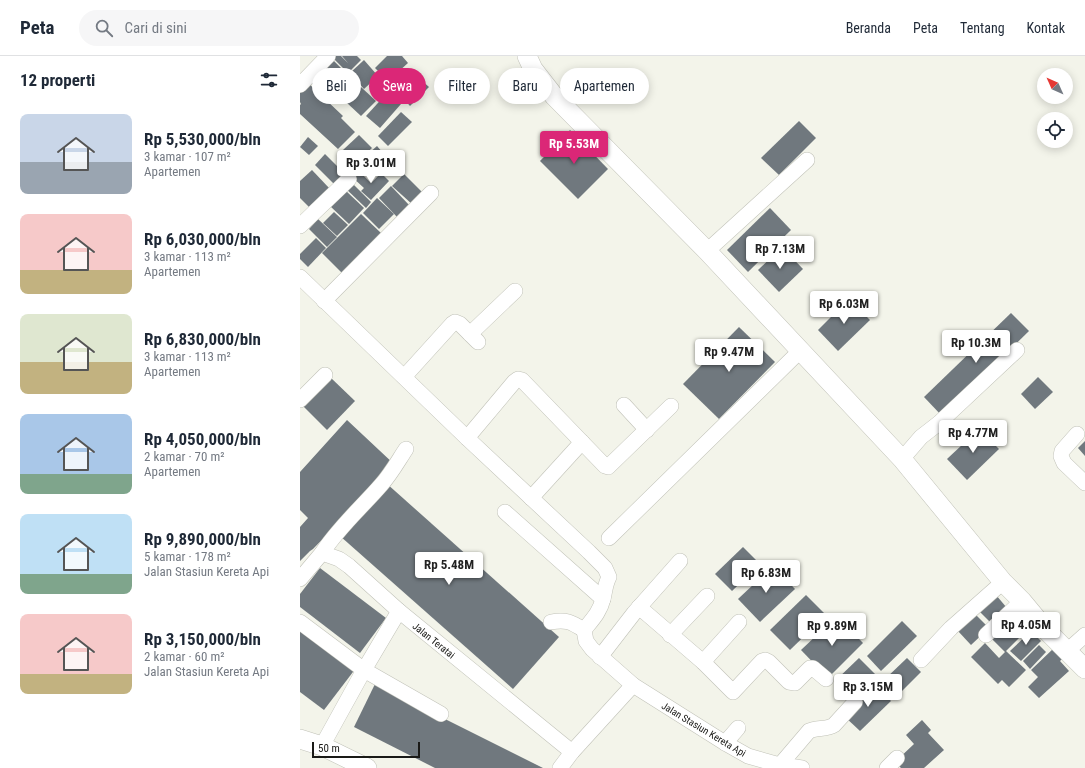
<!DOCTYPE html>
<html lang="id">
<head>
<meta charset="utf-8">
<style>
	body { margin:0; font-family:"Roboto Condensed",sans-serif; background:#f6f6f7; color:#1f2937; height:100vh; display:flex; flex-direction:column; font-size:15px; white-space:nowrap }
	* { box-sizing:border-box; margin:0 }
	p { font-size:13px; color:#747a83 }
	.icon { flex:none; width:22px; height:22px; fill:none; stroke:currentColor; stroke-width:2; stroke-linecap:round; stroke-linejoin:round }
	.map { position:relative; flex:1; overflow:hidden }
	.panel { display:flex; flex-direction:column; background:#fff; width:300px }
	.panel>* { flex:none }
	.hud { position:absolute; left:12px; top:12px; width:380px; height:36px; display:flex; gap:8px }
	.needle { width:26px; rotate:315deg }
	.fabs { position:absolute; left:737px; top:12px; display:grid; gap:8px }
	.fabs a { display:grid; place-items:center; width:36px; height:36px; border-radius:50%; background:#fff; box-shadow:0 2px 10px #0003; font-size:20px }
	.scale { position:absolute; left:12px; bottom:10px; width:108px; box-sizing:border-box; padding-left:4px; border:2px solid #1a1a17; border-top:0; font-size:11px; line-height:14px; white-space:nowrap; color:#1a1a17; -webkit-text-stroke:3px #fff; paint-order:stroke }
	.price { position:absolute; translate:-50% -34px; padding:0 9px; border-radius:4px; background:#fff; color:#222; font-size:13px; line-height:26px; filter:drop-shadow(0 1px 2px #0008) }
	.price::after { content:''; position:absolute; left:50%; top:24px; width:12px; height:9px; margin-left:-6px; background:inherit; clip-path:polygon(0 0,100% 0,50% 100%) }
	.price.active { background:#db2777; color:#fff }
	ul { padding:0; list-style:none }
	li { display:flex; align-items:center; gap:12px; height:100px; padding:0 20px }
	li span { display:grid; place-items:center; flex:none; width:112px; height:80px; border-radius:8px; color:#555 }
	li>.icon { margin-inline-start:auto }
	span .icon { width:48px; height:48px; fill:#fffc; stroke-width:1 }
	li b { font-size:17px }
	h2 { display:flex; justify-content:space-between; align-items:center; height:48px; padding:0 20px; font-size:17px }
	.tag { padding:0 14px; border-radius:18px; background:#fff; box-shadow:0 2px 10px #0003; font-size:14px; line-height:36px }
	.tag.active { background:#db2777; color:#fff }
	header { display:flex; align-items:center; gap:24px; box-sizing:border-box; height:56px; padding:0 20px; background:#fff; border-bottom:1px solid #e0e1e3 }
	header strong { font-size:19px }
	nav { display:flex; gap:22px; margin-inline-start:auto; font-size:14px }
	.search { width:280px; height:36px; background:#f6f6f7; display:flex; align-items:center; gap:10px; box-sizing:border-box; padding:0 14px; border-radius:22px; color:#747a83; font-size:15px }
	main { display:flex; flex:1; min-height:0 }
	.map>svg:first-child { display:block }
</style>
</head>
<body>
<header>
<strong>Peta</strong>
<div class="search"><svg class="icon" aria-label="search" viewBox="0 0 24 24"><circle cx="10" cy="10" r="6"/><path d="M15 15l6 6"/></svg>Cari di sini</div>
<nav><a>Beranda</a><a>Peta</a><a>Tentang</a><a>Kontak</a></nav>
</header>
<main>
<section class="panel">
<h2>12 properti<svg class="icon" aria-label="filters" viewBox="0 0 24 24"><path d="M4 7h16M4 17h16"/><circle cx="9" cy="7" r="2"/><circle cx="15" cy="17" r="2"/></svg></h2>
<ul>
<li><span style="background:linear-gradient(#c9d6e8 60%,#9aa5b1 0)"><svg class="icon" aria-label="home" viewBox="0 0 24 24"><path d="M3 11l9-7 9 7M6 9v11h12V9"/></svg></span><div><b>Rp 5,530,000/bln</b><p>3 kamar · 107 m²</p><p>Apartemen</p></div></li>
<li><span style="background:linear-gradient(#f6c9c9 70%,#c2b280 0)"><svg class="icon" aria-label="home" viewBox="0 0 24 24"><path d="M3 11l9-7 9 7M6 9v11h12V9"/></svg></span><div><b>Rp 6,030,000/bln</b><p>3 kamar · 113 m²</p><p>Apartemen</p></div></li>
<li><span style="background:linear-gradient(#dfe7d0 60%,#c2b280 0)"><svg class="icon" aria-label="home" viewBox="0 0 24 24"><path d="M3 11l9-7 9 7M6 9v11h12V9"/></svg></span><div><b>Rp 6,830,000/bln</b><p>3 kamar · 113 m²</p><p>Apartemen</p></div></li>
<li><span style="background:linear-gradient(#a9c7e8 75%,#7fa58c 0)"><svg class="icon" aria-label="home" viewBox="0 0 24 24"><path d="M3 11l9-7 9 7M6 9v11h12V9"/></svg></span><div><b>Rp 4,050,000/bln</b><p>2 kamar · 70 m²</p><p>Apartemen</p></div></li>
<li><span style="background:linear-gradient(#bfe0f5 75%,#7fa58c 0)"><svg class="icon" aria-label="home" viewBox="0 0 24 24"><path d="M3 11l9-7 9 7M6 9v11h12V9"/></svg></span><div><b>Rp 9,890,000/bln</b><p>5 kamar · 178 m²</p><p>Jalan Stasiun Kereta Api</p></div></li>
<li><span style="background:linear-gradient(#f6c9c9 75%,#c2b280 0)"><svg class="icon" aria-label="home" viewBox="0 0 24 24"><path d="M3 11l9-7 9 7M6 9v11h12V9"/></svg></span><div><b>Rp 3,150,000/bln</b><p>2 kamar · 60 m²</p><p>Jalan Stasiun Kereta Api</p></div></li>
</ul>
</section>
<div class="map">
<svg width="785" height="712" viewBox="0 0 785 712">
	<rect width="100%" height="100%" fill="#f3f4ea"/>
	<g fill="#70787e">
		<polygon points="35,0 41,0 48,7 42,0 57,0 61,4 48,17 33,2"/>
		<polygon points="87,0 102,0 108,7 88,25 75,12"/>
		<polygon points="32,3 43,14 36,21 25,10"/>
		<polygon points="64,4 78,20 64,33 50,17"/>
		<polygon points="24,12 34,21 21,35 10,26"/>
		<polygon points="47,18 76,45 61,60 32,33"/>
		<polygon points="120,23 129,31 110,50 102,41"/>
		<polygon points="7,26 43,60 41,62 55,76 38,93 0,58 0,49 1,48 0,46 0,34"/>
		<polygon points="97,26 106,35 100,41 91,32"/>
		<polygon points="28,29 37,38 30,46 21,37"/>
		<polygon points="88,36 101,48 80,72 66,60"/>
		<polygon points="101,56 112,66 88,90 78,80"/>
		<polygon points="499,65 516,82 479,119 461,102"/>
		<polygon points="270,74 308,113 278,143 240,105"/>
		<polygon points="59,79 72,92 56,107 43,94"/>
		<polygon points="8,81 18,90 9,99 0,91"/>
		<polygon points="77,90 89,104 70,121 57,108"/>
		<polygon points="43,96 56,108 49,115 37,102"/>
		<polygon points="25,98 45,118 35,129 15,109"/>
		<polygon points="12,114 30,133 10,152 0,142 0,125"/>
		<polygon points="58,114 71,127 81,117 89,125 71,144 61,135 64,132 51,120"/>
		<polygon points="104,118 124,138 113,149 92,130"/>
		<polygon points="49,124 71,146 66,152 43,130"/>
		<polygon points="91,130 110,150 98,162 79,142"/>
		<polygon points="45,134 64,152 49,168 30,150"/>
		<polygon points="77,142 94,158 79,173 63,157"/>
		<polygon points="470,152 491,174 448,216 427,194"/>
		<polygon points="34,156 48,169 37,180 23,167"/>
		<polygon points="61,158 81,177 42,217 22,197"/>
		<polygon points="18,163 37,181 27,191 9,173"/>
		<polygon points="16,182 26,192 8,211 0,203 0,198"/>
		<polygon points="482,191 503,213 479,236 458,214"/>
		<polygon points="549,243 570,264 538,295 518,274"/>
		<polygon points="711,257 729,275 642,360 624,341"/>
		<polygon points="439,271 475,306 419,363 383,328"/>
		<polygon points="30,321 55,345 27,374 2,349"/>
		<polygon points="738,321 753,336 735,353 721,338"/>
		<polygon points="47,364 95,409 13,493 10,495 0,505 0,471 8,462 0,454 0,416"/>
		<polygon points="679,373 699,393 667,424 647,403"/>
		<polygon points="785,385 785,400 778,392"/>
		<polygon points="86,427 259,581 213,633 40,480"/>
		<polygon points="443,491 460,508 432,535 415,518"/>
		<polygon points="473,510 495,533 460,566 438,543"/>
		<polygon points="20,512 86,562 60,597 0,551 0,538"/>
		<polygon points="506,539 526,559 490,594 470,574"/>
		<polygon points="696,539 707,552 691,567 679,555"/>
		<polygon points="674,557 689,572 671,589 657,574"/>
		<polygon points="537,560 563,587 528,622 501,594"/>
		<polygon points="602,565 617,580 581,615 567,600"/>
		<polygon points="708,565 722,579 706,595 726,614 709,631 702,624 698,628 671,601 685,587 699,602 705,596 691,582"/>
		<polygon points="0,568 56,612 24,654 0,636"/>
		<polygon points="731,575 741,585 721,605 710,595"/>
		<polygon points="739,589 746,596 730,613 723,605"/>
		<polygon points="754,592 763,602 760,605 769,615 739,642 728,631 738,621 731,614"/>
		<polygon points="559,602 575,618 550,643 534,626"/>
		<polygon points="607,602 621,616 598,639 584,624"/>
		<polygon points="75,628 243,712 135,712 54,671"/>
		<polygon points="576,629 591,645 560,675 544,660"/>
		<polygon points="622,664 631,674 628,677 644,694 624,712 601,712 595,706 614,688 606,679"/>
	</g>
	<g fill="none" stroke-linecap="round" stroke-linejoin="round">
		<g stroke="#c1c2b8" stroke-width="16">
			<g id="minor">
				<polyline points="0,29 28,0"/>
				<polyline points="0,170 49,123"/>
				<polyline points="407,195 507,104"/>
				<path d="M0,221L167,382L289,496L305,512L309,521C305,529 305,535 303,543C300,556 292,564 284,574L286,585L292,593L333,629L425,687L448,700L476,708L502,712"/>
				<polyline points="24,245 131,137"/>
				<polyline points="170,278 215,235"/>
				<polyline points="104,321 152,268 155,266 160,268 178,286"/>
				<polyline points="0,344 25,319"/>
				<polyline points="324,349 347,374"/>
				<polyline points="777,378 762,395 761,400 764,407 785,427"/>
				<polyline points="167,382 214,326 218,323 222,324 305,410 308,411 371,350"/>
				<polyline points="602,403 621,381 639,367 717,294"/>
				<polyline points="231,442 282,386"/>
				<polyline points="205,456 303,543"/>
				<polyline points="309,482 500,295"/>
				<path d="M22,497C39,471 61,452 81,429C91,418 98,405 106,393"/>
				<polyline points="0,523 22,497 39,503 49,510 99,555 272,696"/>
				<polyline points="339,551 403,606 433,636 462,605 465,604 469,606 489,626 495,627 510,612 513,612 526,623"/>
				<polyline points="0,566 64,614 141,658"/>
				<path d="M251,566C266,563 271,566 284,574"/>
				<polyline points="370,579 407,540"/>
				<polyline points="686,579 722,545"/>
				<polyline points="766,596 785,579"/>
				<polyline points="300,601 334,557 380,505"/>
				<polyline points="621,604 651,572 703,526"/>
				<polyline points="403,606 439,566"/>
				<polyline points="425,687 438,672"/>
				<polyline points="22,690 64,614 99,555"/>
				<path d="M480,709L509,675C517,671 526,674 534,669L555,646"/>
				<polyline points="260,712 272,696 333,629"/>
				<polyline points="587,712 597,702"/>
			</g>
		</g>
		<g stroke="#c1c2b8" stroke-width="20">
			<g id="major">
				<polyline points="227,0 233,13 254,40 407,195 602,403 703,526 722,545 746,574 785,613"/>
				<polyline points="0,683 22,690 67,712"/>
			</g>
		</g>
		<use href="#minor" stroke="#fff" stroke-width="15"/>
		<use href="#major" stroke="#fff" stroke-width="19"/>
	</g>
	<g text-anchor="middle" stroke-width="3" stroke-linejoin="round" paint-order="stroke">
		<g font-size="10" fill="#1a1a17" stroke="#fff">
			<text transform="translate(134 584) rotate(39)" y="4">Jalan Teratai</text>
			<text transform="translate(404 673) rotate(31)" y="4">Jalan Stasiun Kereta Api</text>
		</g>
	</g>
</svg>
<div class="fabs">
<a><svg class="needle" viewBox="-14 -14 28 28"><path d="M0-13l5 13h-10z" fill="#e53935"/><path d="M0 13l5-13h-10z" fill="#747a83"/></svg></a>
<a><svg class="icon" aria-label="locate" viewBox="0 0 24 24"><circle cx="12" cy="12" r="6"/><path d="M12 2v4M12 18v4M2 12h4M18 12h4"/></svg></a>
</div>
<div class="scale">50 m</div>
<b class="price active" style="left:274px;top:109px">Rp 5.53M</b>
<b class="price" style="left:71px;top:128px">Rp 3.01M</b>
<b class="price" style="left:480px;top:214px">Rp 7.13M</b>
<b class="price" style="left:544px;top:269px">Rp 6.03M</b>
<b class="price" style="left:676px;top:308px">Rp 10.3M</b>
<b class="price" style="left:429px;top:317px">Rp 9.47M</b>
<b class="price" style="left:673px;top:398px">Rp 4.77M</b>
<b class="price" style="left:149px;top:530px">Rp 5.48M</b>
<b class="price" style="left:466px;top:538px">Rp 6.83M</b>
<b class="price" style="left:726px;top:590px">Rp 4.05M</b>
<b class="price" style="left:532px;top:591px">Rp 9.89M</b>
<b class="price" style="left:568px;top:652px">Rp 3.15M</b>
<div class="hud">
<a class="tag">Beli</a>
<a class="tag active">Sewa</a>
<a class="tag">Filter</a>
<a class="tag">Baru</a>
<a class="tag">Apartemen</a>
</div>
</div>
</main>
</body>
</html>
